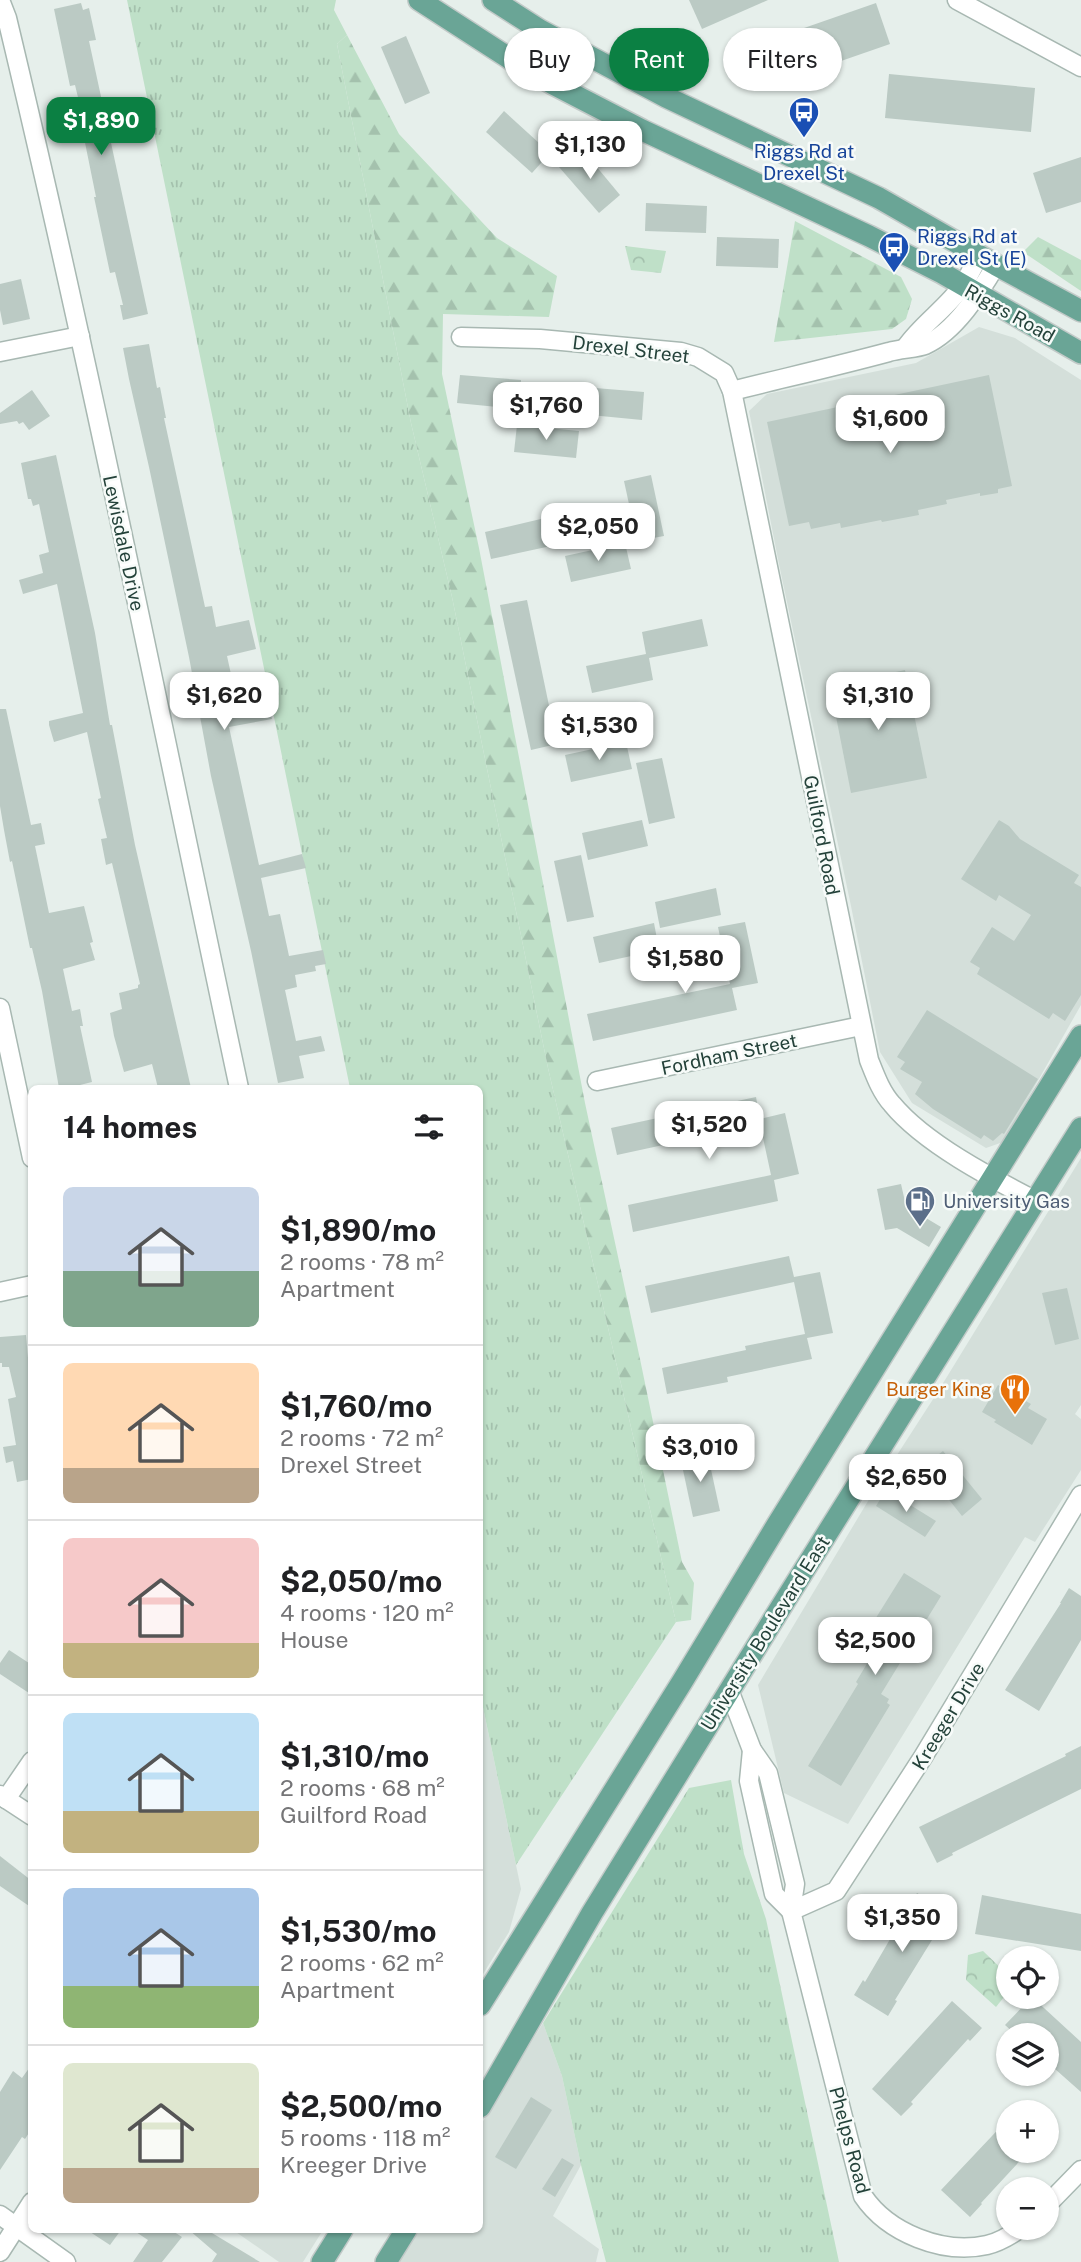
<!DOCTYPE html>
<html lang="en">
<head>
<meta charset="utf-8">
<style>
	body { margin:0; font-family:"Public Sans",sans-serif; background:#f6f6f6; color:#202124; height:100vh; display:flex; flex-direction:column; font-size:26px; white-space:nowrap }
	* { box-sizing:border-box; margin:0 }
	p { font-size:23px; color:#757577 }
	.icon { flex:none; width:38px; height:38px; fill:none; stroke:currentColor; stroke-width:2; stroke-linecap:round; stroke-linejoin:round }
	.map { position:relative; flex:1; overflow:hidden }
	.side { position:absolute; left:28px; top:1085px; width:455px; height:1148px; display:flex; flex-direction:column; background:#fff; border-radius:10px; box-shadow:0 2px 5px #0004 }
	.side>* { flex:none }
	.banner { position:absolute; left:504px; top:28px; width:471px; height:63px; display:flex; gap:14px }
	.controls { position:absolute; left:996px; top:1946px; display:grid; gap:14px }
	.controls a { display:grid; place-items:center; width:63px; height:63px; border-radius:50%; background:#fff; box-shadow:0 2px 5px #0004; font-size:35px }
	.price { position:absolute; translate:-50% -60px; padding:0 16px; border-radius:14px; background:#fff; color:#222; font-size:23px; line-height:46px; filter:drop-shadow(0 2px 4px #0008) }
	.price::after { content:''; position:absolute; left:50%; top:42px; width:21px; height:16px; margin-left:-10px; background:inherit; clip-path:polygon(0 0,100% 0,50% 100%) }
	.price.current { background:#0b8043; color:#fff }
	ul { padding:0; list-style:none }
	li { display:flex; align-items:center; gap:21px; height:175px; padding:0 35px }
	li+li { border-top:2px solid #e0e0e0 }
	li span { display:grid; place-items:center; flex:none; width:196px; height:140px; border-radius:10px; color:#555 }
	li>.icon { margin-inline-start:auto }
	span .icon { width:84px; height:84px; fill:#fffc; stroke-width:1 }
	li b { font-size:30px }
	h2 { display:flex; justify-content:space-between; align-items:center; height:84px; padding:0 35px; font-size:30px }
	.pill { padding:0 24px; border-radius:32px; background:#fff; box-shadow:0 2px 5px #0004; font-size:24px; line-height:63px }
	.pill.current { background:#0b8043; color:#fff }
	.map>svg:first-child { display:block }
</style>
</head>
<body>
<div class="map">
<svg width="1081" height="2262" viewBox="0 0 1081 2262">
	<defs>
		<pattern id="grass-tufts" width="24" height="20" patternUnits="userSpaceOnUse" patternTransform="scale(1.75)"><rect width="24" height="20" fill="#bfe0c8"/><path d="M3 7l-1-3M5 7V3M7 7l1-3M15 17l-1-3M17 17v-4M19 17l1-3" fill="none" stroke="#a4c1ad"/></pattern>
		<pattern id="forest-firs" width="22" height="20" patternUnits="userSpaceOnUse" patternTransform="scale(1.75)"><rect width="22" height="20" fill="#bfe0c8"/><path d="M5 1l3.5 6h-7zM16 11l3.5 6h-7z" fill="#a4c1ad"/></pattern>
		<pattern id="park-crowns" width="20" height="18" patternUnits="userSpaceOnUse" patternTransform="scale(1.75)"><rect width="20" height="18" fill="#bfe0c8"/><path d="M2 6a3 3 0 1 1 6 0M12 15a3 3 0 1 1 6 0" fill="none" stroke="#a4c1ad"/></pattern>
	</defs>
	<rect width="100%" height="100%" fill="#e6efeb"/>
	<g fill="#d4dfda">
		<polygon points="979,327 1015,338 1081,380 1081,1005 1003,1142 986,1148 912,1103 880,1052 851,906 779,564 749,411 767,394 916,363"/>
		<polygon points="1081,1158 1081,1405 1075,1414 1081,1419 1081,1470 1035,1542 1025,1537 848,1824 784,1793 758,1685 877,1486 937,1393"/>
		<polygon points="480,1693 521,1889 509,1932 480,1979"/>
		<polygon points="543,2023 562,2076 581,2165 553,2216 599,2249 596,2262 394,2262 415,2230 480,2230 480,2126"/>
		<polygon points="233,2230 323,2230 303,2262 279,2262"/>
	</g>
	<g fill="url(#grass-tufts)">
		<polygon points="127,0 336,0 334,10 347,35 337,44 411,423 452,597 548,1068 676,1622 516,1865 480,1693 480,1088 350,1088"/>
		<polygon points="731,1780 744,1854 766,1919 839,2262 606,2262 581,2165 562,2076 543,2023 689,1788"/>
	</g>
	<g fill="url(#forest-firs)">
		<polygon points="347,35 399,134 497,238 557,276 549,317 443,314 442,374 479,548 585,1103 640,1359 682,1562 694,1583 691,1620 676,1622 548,1068 452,597 411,423 337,44"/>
		<polygon points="795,221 901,277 912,299 906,319 892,329 774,342"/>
		<polygon points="1038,237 1081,260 1081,291 1023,252"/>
	</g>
	<g fill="url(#park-crowns)">
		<polygon points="625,246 666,251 661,273 631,270"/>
		<polygon points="983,1951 1008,1975 1008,1992 996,2007 966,1980 968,1955"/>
	</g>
	<g fill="#bbcac4">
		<polygon points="689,0 768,0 702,29"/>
		<polygon points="81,3 83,10 89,8 96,40 89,41 148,314 123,320 120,305 123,305 115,272 110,273 94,197 96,197 81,123 84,122 75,85 70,86 54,9"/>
		<polygon points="876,3 890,44 795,77 781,36"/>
		<polygon points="406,36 430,93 405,104 381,47"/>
		<polygon points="889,74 1035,88 1031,132 885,118"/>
		<polygon points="504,111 550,153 532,173 486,132"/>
		<polygon points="581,148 620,195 599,213 559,167"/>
		<polygon points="1081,157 1081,202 1046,213 1033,173"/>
		<polygon points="646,203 707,206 706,233 645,231"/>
		<polygon points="717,237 779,239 778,268 716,266"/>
		<polygon points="21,279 30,319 3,325 0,310 0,284"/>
		<polygon points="149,344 157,388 160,387 166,418 164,418 205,607 212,606 216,627 249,620 256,649 227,656 236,697 239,696 239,699 265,693 272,719 229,727 259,865 302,854 306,868 261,878 269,916 280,914 289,956 323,950 326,964 315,966 316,971 295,975 297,987 285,990 296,1041 321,1036 325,1051 299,1056 304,1078 278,1083 251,951 211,776 189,657 149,467 129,379 123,348"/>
		<polygon points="460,375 521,380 519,409 457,403"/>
		<polygon points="989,375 1012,486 998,489 998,493 980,496 980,493 946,500 947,504 918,510 919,515 882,522 881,520 841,528 840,523 811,529 809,522 789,526 767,422"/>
		<polygon points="583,387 644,392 642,420 580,414"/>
		<polygon points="32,390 50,416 29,430 23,422 19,424 17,421 0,424 0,413"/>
		<polygon points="517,425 579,431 576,458 514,452"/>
		<polygon points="56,455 95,633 110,725 112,725 135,845 191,1088 158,1088 152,1064 124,1072 114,1036 110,1013 122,1009 119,993 138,988 138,985 140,984 112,863 106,865 101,839 107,838 98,799 101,798 87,732 54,742 49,725 49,721 83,713 57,584 23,594 19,580 43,573 39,555 49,552 39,504 33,506 31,499 28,499 21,463"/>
		<polygon points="651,475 664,536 637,541 624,481"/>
		<polygon points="545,518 551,546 491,559 485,532"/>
		<polygon points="625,543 631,569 571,582 565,556"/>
		<polygon points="527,600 557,744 531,750 500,605"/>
		<polygon points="702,619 708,646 649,658 653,680 592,693 586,666 646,654 642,632"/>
		<polygon points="905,670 927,778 851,793 830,686"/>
		<polygon points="0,709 6,709 31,825 41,823 45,844 35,846 49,913 84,906 93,942 90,943 95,960 63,969 72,1011 80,1009 83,1026 80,1026 92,1082 68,1088 59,1088 42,991 32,948 30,948 12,861 10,862 4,830 0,806"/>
		<polygon points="626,742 632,769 571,782 565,755"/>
		<polygon points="662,758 675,818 649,824 636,763"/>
		<polygon points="642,820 648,846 588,860 582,833"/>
		<polygon points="999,820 1009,826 1020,839 1079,875 1074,883 1081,887 1081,995 1065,1021 1053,1013 1049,1019 977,974 980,968 970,962 992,927 1014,941 1031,915 999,895 996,901 961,879"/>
		<polygon points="581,855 594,917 567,922 554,861"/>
		<polygon points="716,888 721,915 660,928 655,902"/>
		<polygon points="745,922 758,983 732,988 737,1010 593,1041 587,1014 730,984 718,927"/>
		<polygon points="654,923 659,950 599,963 593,937"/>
		<polygon points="927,1010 1038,1079 1004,1134 1002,1133 993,1141 984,1135 981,1139 933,1109 915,1094 922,1082 900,1069 905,1062 897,1057"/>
		<polygon points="756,1097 760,1119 785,1113 799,1174 774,1180 778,1201 633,1232 628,1205 771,1175 760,1124 617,1155 611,1128"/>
		<polygon points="901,1184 906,1206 941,1227 929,1247 897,1228 885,1230 877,1189"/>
		<polygon points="789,1256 794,1277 820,1272 833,1333 807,1338 812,1359 727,1377 728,1382 667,1394 662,1368 746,1350 745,1346 805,1334 794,1282 651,1313 645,1286"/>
		<polygon points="1067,1288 1079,1339 1055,1345 1042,1293"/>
		<polygon points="26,1335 29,1369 32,1368 32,1479 17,1482 13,1461 6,1463 3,1447 16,1445 8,1399 16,1397 9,1367 2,1367 2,1363 0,1363 0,1337"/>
		<polygon points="998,1385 1031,1404 1028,1408 1047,1419 1032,1445 994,1422 996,1420 982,1412"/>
		<polygon points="707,1451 720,1511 693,1517 680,1456"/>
		<polygon points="943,1451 982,1499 962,1516 923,1467"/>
		<polygon points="886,1490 936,1521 925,1537 876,1506"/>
		<polygon points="904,1573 941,1596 881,1694 889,1699 887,1703 890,1705 841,1786 808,1766 858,1684 856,1682 868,1662 854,1653"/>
		<polygon points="1069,1588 1081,1596 1081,1640 1039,1711 1005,1690 1061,1603 1060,1603"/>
		<polygon points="9,1650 32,1665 32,1695 0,1674 0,1663"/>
		<polygon points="1081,1746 1081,1789 952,1853 953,1855 937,1863 919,1827 1066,1756 1065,1754"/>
		<polygon points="0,1856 32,1881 32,1908 0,1886"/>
		<polygon points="917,1893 950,1914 942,1928 940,1927 895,2000 897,2001 888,2016 854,1995 863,1980 865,1982"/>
		<polygon points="982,1895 1081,1914 1081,1951 975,1934"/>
		<polygon points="1032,1997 1081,2042 1081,2092 1046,2061 1046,2035 1016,2035 1005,2025"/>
		<polygon points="952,2001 982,2028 970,2041 968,2039 911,2102 913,2104 901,2116 872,2089"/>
		<polygon points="32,2064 32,2128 25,2139 22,2137 0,2170 0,2092 13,2071 22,2078"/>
		<polygon points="531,2097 552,2110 516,2169 495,2157"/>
		<polygon points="1008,2119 1008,2151 1029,2151 981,2203 982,2204 970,2217 941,2190"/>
		<polygon points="562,2158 574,2165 555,2197 542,2189"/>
		<polygon points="87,2230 121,2230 110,2245"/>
		<polygon points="133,2230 171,2230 182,2237 162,2262 133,2262 148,2240"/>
		<polygon points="189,2230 207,2230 260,2262 212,2262 217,2254"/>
	</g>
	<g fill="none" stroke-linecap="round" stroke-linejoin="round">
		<g stroke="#a8b8b2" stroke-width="21">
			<g id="minor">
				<path d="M0,0L7,18C92,373 163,731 239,1088"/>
				<polyline points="957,0 1081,67"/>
				<path d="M461,337L540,339L681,352L698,357L724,373L732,391L869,1060C875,1075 881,1092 892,1104C924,1143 991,1178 1036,1201"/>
				<path d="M906,347C922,324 947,308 963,285C969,276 974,265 979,255"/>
				<polyline points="0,352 80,336"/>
				<path d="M732,391C784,378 837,366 889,352C899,349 918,348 925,345C955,332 980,292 996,265"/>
				<polyline points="0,1008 32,1158"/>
				<polyline points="597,1081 861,1026"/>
				<polyline points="0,1292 32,1285"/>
				<path d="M729,1690L752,1750L768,1773L795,1884L791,1911L863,2196C888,2233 943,2255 987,2245C1000,2242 1011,2235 1021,2228"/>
				<polyline points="752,1750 749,1781 774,1894 791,1911"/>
				<polyline points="0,1795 32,1816"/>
				<polyline points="6,1799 32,1761"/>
				<polyline points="791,1911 836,1891 923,1757 1081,1495"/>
				<polyline points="1046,2206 1081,2170"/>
				<polyline points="0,2215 66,2262"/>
				<polyline points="0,2252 32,2202"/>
			</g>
		</g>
		<g stroke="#c2cac8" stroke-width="24">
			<g id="major">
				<polyline points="419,0 515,62 553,84 642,130 869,236 942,273 1081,353"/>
				<polyline points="493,0 540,30 666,97 879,198 996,265 1081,311"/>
				<polyline points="480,2005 682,1682 777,1525 1081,1036"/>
				<polyline points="480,2107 592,1913 786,1599 1081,1128"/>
				<polyline points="322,2262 342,2230"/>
				<polyline points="386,2262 406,2230"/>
			</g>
		</g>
		<use href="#minor" stroke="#fff" stroke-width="18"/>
		<use href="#major" stroke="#6aa596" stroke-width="21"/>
	</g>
	<defs>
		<g id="bus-pin" transform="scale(1.575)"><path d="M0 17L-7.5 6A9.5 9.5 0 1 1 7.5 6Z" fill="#1a4fb4" stroke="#f7fbf9"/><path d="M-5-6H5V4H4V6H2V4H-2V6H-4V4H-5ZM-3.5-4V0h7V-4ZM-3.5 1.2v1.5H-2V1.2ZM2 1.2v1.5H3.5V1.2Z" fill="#fff"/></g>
		<g id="fuel-pin" transform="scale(1.575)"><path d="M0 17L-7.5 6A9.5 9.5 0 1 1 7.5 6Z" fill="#5c6f8a" stroke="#f7fbf9"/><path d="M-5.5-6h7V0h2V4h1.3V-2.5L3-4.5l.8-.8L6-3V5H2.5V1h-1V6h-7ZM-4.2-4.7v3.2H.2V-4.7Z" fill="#fff"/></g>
		<g id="restaurant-pin" transform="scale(1.575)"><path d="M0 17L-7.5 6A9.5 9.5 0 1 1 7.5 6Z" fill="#e8710a" stroke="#f7fbf9"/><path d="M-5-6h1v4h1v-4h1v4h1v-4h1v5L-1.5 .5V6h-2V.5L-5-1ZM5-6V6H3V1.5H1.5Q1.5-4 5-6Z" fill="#fff"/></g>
	</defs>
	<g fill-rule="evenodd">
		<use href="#bus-pin" x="804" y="112"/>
		<use href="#bus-pin" x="894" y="247"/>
		<use href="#fuel-pin" x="920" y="1201"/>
		<use href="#restaurant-pin" x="1015" y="1389"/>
	</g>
	<g text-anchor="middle" stroke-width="5" stroke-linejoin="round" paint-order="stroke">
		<g font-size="19" fill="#164399" stroke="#f7fbf9">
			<text x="804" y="158">Riggs Rd at<tspan x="804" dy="22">Drexel St</tspan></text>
			<text x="917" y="243" text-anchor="start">Riggs Rd at<tspan x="917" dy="22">Drexel St (E)</tspan></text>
		</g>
		<g font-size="19" fill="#24423a" stroke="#f7fbf9">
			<text transform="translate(1010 313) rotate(29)" y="7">Riggs Road</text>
			<text transform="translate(631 349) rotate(7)" y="7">Drexel Street</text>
			<text transform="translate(124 543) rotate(78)" y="7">Lewisdale Drive</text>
			<text transform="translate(822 835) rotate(79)" y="7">Guilford Road</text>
			<text transform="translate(729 1054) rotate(-12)" y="7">Fordham Street</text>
			<text transform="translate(765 1633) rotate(-58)" y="7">University Boulevard East</text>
			<text transform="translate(948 1716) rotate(-59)" y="7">Kreeger Drive</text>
			<text transform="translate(850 2140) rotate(75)" y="7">Phelps Road</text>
		</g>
		<g font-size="19" fill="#4e5e75" stroke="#f7fbf9" text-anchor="start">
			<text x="943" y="1208">University Gas</text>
		</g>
		<g font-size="19" fill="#c56008" stroke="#f7fbf9" text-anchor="end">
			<text x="992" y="1396">Burger King</text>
		</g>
	</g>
</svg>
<div class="controls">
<a><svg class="icon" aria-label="locate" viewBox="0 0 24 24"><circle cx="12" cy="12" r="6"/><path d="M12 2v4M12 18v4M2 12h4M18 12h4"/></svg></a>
<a><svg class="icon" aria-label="layers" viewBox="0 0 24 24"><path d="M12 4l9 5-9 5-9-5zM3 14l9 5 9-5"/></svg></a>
<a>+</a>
<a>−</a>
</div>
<b class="price current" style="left:101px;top:157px">$1,890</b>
<b class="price" style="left:590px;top:181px">$1,130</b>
<b class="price" style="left:546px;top:442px">$1,760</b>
<b class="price" style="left:890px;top:455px">$1,600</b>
<b class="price" style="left:598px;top:563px">$2,050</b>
<b class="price" style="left:224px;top:732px">$1,620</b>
<b class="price" style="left:878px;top:732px">$1,310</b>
<b class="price" style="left:599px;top:762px">$1,530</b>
<b class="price" style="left:685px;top:995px">$1,580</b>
<b class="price" style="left:709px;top:1161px">$1,520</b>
<b class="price" style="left:700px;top:1484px">$3,010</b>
<b class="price" style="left:906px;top:1514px">$2,650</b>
<b class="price" style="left:875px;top:1677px">$2,500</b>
<b class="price" style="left:902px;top:1954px">$1,350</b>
<div class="banner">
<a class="pill">Buy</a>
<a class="pill current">Rent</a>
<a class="pill">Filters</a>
</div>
<section class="side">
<h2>14 homes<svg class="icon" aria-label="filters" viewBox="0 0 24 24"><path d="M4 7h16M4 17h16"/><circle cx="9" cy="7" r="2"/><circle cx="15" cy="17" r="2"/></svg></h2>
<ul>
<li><span style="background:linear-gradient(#c9d6e8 60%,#7fa58c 0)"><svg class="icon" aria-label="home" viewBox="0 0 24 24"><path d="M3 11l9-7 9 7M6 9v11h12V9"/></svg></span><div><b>$1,890/mo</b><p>2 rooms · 78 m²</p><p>Apartment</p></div></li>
<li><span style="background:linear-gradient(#ffd9b3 75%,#b9a48a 0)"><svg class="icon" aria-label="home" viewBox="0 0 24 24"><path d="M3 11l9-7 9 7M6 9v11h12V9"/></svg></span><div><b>$1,760/mo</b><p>2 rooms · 72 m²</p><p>Drexel Street</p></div></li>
<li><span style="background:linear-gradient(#f6c9c9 75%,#c2b280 0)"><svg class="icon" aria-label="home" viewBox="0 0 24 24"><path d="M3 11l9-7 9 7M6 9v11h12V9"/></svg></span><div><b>$2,050/mo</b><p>4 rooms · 120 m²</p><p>House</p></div></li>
<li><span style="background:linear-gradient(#bfe0f5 70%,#c2b280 0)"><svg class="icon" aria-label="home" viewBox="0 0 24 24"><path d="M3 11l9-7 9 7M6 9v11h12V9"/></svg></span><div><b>$1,310/mo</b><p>2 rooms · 68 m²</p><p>Guilford Road</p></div></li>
<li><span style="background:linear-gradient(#a9c7e8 70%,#8fb573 0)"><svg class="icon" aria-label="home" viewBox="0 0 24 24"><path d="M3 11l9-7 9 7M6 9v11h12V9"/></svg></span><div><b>$1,530/mo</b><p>2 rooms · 62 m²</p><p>Apartment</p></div></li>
<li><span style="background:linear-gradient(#dfe7d0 75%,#b9a48a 0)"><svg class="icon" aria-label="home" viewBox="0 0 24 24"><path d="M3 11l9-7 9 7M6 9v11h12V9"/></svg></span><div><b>$2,500/mo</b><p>5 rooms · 118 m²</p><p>Kreeger Drive</p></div></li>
</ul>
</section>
</div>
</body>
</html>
